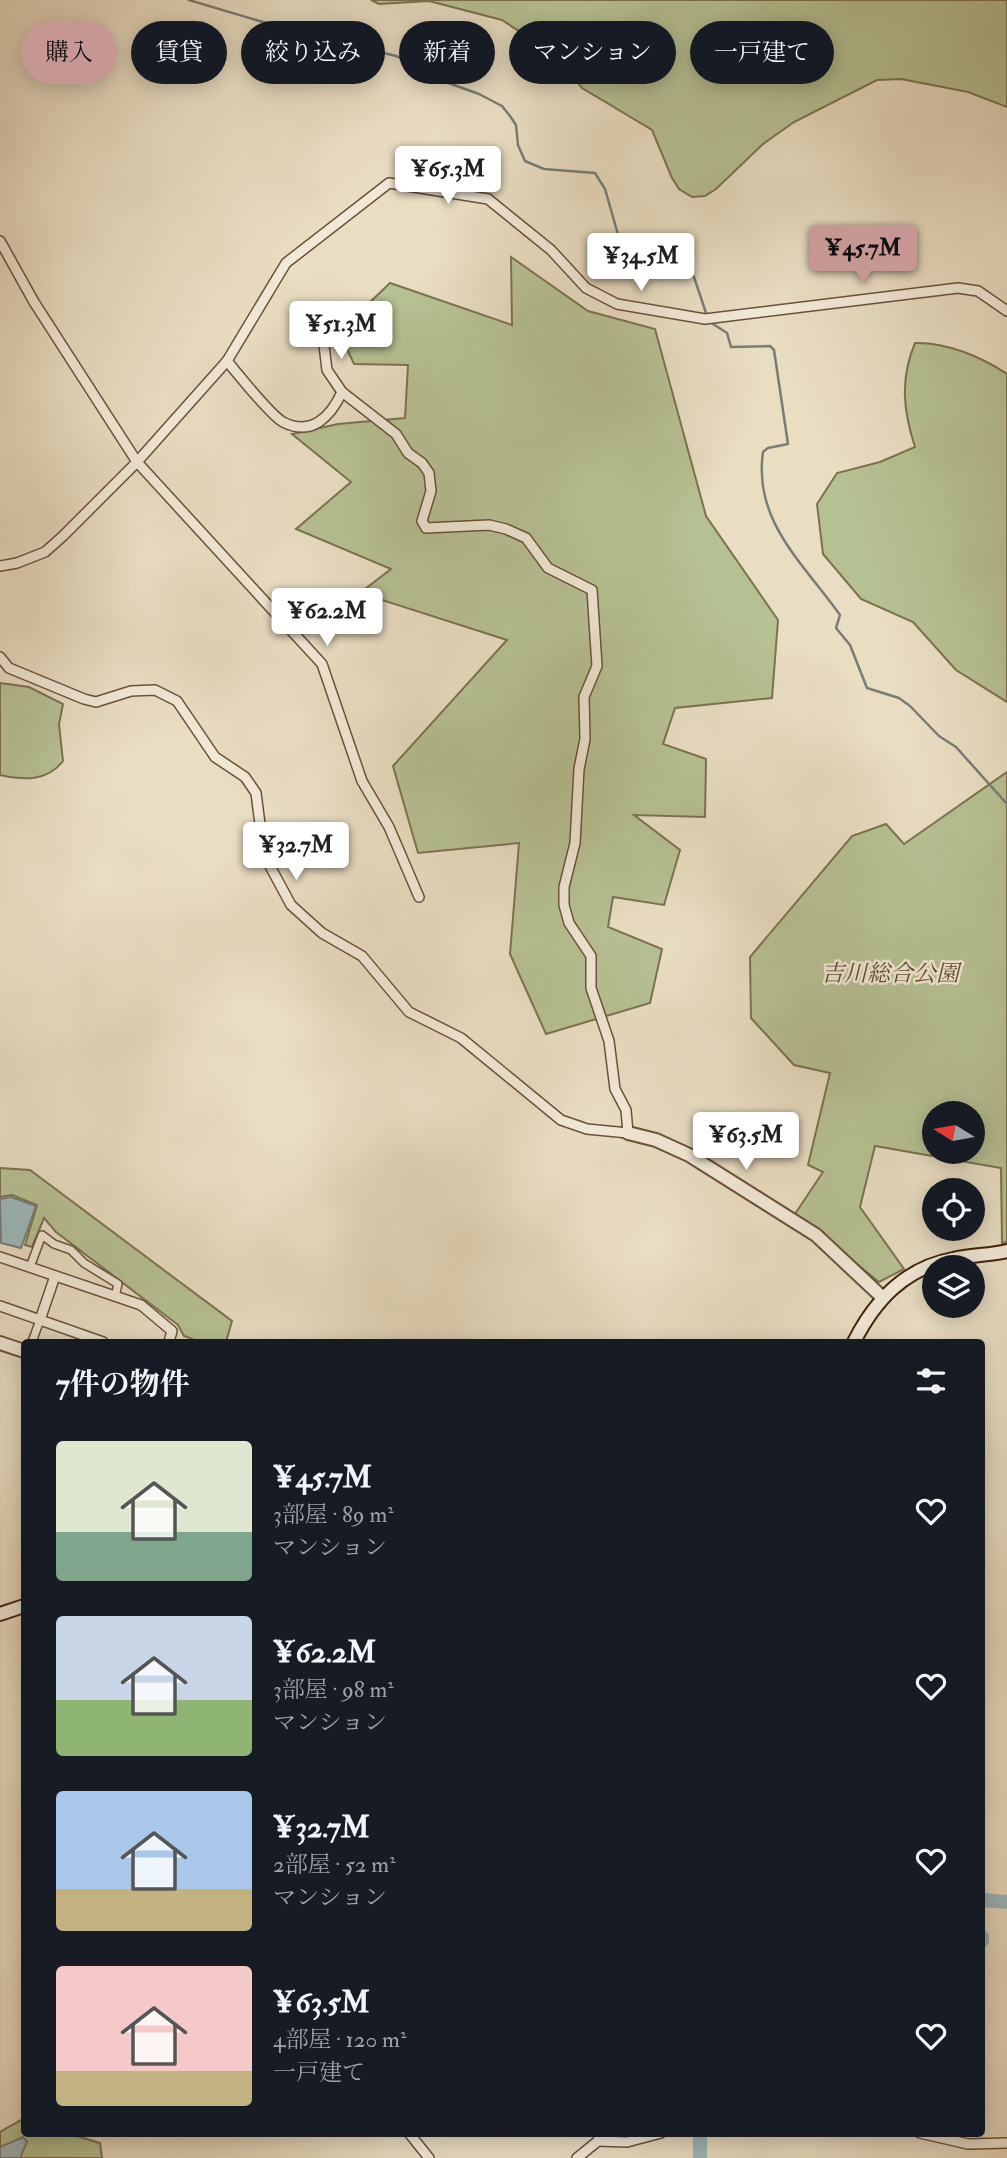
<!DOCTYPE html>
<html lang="ja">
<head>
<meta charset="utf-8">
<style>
	body { margin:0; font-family:"IM FELL Double Pica","Noto Serif JP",serif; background:#242831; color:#f1f3f6; height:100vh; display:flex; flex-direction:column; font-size:26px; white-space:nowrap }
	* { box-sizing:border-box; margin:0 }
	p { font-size:23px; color:#9ea1a6 }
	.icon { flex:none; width:38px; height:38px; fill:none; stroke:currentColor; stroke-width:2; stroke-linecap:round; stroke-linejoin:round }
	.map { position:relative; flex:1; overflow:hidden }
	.sheet { position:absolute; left:21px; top:1339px; width:964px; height:798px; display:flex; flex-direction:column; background:#171b24; border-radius:7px; box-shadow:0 4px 18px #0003 }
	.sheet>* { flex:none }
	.top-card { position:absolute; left:21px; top:21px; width:966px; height:63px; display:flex; gap:14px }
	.needle { width:46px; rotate:281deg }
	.buttons { position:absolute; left:922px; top:1101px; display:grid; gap:14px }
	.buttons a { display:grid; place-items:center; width:63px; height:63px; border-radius:50%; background:#171b24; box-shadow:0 4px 18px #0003; font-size:35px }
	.price { position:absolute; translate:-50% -60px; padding:0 16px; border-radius:7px; background:#fff; color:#222; font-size:23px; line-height:46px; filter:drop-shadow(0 2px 4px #0008) }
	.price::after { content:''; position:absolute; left:50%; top:42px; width:21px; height:16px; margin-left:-10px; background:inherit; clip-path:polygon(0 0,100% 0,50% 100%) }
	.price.current { background:#c59692; color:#111 }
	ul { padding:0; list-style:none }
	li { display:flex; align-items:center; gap:21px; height:175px; padding:0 35px }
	li span { display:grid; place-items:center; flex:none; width:196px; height:140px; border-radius:7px; color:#555 }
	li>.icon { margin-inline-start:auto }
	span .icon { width:84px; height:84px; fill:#fffc; stroke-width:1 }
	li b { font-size:30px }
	h2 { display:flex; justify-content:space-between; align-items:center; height:84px; padding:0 35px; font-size:30px }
	.tag { padding:0 24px; border-radius:32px; background:#171b24; box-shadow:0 4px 18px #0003; font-size:24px; line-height:63px }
	.tag.current { background:#c59692; color:#111 }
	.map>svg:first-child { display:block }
</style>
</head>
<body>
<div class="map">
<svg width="1007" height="2158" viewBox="0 0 1007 2158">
	<rect width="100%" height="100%" fill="#e9ddc2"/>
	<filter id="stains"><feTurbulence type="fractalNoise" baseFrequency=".00286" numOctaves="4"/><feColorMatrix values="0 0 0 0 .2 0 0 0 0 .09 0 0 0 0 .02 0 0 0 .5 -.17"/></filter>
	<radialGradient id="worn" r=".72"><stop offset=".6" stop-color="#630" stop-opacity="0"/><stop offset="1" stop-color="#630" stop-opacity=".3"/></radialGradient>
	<g fill="#b6c193" stroke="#7c7250" stroke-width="2" fill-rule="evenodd">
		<polygon points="371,0 1007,0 1007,107 968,92 901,79 877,80 794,122 763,144 716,189 705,196 692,197 679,189 672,178 652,130 582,88 558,57 502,20 429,1 379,4"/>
		<polygon points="511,257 588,311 655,329 706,516 778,620 772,698 675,708 663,744 706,759 705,817 634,815 680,850 664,905 613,897 608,927 662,949 650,1003 546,1034 510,954 519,843 418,853 393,766 507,640 360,593 391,569 296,529 351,482 292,434 338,424 405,418 408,365 354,364 339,332 390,283 512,325"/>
		<path d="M915,343C946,342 982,357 1007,374V702L956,670L913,622L861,599L823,554L817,504L837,473L880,462L915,447C903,410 900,379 915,343Z"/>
		<path d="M0,683L29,687L63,704L59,724L63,761C47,782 23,780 0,775Z"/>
		<path d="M1007,772V1242L1002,1243L1001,1168L875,1146L860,1207L904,1269L879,1282L795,1214L823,1172L808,1165L830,1073L794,1065L751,1018L750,957L852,836L886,824L904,844ZM934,1113H973V1152H934Z"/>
		<polygon points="0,1168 30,1170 232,1321 226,1342 200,1342 184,1336 178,1325 56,1232 44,1218 32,1247 25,1245 37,1205 12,1195 0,1197"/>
		<polygon points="21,2120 24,2121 24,2133 67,2133 100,2143 102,2158 0,2158 0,2132"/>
	</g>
	<g fill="#9cb9bd" stroke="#787d77" stroke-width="2">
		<polygon points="11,1197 36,1206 21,1248 1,1243 0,1199"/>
		<polygon points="23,2137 27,2142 20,2158 0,2158 0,2147"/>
	</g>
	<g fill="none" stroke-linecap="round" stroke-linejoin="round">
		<g stroke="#787d77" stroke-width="2.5">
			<polyline points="189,0 283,28 396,56 414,63 440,80 479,94 502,106 510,116 516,125 518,145 525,161 544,169 595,173 605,189 623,252 629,258 689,272 694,277 707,316"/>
			<path d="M710,322L727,333L731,347L770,346L774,350L788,444L768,448L763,452C753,521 803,563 840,615L836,628L850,645L867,688L899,698L910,706L939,736L956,747L1007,804"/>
		</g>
		<g stroke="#9cb9bd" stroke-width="14">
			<polyline points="982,1900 1007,1902"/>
			<polyline points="982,1937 982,1941"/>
			<polyline points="700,2158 700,2133"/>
		</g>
		<g stroke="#6c513a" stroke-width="10">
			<g id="pedestrian">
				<polyline points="30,1267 42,1235 54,1244 71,1250 84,1263 118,1284 115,1297"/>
				<polyline points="32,1342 40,1320"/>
			</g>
		</g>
		<g stroke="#6c513a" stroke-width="12">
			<g id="minor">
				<polyline points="0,241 34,302 137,462 322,664 362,781 389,827 419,897"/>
				<polyline points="323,337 327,370 342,392"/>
				<polyline points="0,566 17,563 45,552 63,536 137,462 227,361 286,263 389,183 488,199 551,250 586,288 617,304 705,319 958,288 978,291 1007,311"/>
				<path d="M0,657L9,668L84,699L96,702L131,691L155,690L177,701L215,757L245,777L256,793L264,855L291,905L322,933L362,956L409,1012L461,1038L561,1120L587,1129L628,1133L626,1110L615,1089L609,1041L591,988V956L569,923L564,905V887L575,843L579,769L585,739L584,697L597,666L592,590L548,568L526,538L506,529L489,525L426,528L422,521L431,491L429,473L422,463L408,453L396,434L342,392C331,416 312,437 283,422C270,415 238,374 227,361"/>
				<polyline points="0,1257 141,1305 172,1331 169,1342"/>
				<polyline points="0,1306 103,1342"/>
				<polyline points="40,1320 55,1276"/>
				<polyline points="409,2133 429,2158"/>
				<polyline points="920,2133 968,2144 1007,2143"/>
				<polyline points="598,2141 627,2142 661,2133"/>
				<polyline points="577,2158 598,2141 600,2133"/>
			</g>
		</g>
		<g stroke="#6c513a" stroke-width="16">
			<g id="tertiary">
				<polyline points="628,1133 656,1140 689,1155 816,1235 882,1297"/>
				<polyline points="0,1343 24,1351"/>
			</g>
		</g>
		<g stroke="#43220d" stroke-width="16">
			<g id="secondary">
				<path d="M854,1342C875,1300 905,1268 953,1259C971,1255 989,1255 1007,1251"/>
				<polyline points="0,1614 24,1606"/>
			</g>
		</g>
		<use href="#pedestrian" stroke="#f1e9d7" stroke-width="7"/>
		<use href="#minor" stroke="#f1e9d7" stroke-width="9"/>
		<use href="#tertiary" stroke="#f1e9d7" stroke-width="12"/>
		<use href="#secondary" stroke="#f1e9d7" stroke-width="12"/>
	</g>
	<g text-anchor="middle" stroke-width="5" stroke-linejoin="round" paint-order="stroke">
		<g font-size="23" font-style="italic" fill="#604a2e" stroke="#f1e9d7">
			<text x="890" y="981">吉川総合公園</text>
		</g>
	</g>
	<rect width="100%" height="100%" filter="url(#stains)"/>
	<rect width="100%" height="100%" fill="url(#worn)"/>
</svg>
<div class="buttons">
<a><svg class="needle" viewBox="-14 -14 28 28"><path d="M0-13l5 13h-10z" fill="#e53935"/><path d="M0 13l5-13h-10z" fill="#9ea1a6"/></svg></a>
<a><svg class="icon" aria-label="locate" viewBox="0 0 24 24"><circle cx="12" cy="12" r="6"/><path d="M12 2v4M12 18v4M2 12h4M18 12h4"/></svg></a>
<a><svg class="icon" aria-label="layers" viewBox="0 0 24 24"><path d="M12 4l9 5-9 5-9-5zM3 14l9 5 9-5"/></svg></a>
</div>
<b class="price" style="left:448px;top:206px">¥65.3M</b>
<b class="price current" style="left:863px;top:285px">¥45.7M</b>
<b class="price" style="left:641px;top:293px">¥34.5M</b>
<b class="price" style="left:341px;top:361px">¥51.3M</b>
<b class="price" style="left:327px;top:648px">¥62.2M</b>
<b class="price" style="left:296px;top:882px">¥32.7M</b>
<b class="price" style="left:746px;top:1172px">¥63.5M</b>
<div class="top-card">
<a class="tag current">購入</a>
<a class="tag">賃貸</a>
<a class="tag">絞り込み</a>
<a class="tag">新着</a>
<a class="tag">マンション</a>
<a class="tag">一戸建て</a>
</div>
<section class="sheet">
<h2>7件の物件<svg class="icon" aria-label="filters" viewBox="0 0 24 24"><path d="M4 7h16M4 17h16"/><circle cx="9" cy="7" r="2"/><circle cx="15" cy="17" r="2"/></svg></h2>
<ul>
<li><span style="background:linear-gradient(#dfe7d0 65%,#7fa58c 0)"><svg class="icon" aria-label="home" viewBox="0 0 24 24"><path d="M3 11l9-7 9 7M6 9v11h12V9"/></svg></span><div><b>¥45.7M</b><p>3部屋 · 89 m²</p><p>マンション</p></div><svg class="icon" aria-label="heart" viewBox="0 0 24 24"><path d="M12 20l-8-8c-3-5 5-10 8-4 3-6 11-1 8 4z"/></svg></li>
<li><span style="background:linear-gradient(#c9d6e8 60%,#8fb573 0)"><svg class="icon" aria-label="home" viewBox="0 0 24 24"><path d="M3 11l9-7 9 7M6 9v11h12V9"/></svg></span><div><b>¥62.2M</b><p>3部屋 · 98 m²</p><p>マンション</p></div><svg class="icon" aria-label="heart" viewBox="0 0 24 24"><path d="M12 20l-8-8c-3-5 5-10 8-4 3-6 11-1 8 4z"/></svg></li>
<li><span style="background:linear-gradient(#a9c7e8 70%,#c2b280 0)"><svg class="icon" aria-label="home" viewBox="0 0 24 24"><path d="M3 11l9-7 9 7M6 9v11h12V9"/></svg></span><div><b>¥32.7M</b><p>2部屋 · 52 m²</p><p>マンション</p></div><svg class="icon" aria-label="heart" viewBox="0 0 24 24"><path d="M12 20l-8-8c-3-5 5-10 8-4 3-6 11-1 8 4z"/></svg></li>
<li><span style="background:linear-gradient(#f6c9c9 75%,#c2b280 0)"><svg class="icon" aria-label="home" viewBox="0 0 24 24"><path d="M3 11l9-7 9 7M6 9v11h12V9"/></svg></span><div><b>¥63.5M</b><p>4部屋 · 120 m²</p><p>一戸建て</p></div><svg class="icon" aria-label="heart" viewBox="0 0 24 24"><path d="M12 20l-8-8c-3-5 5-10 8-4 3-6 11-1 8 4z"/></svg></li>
</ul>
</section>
</div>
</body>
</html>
